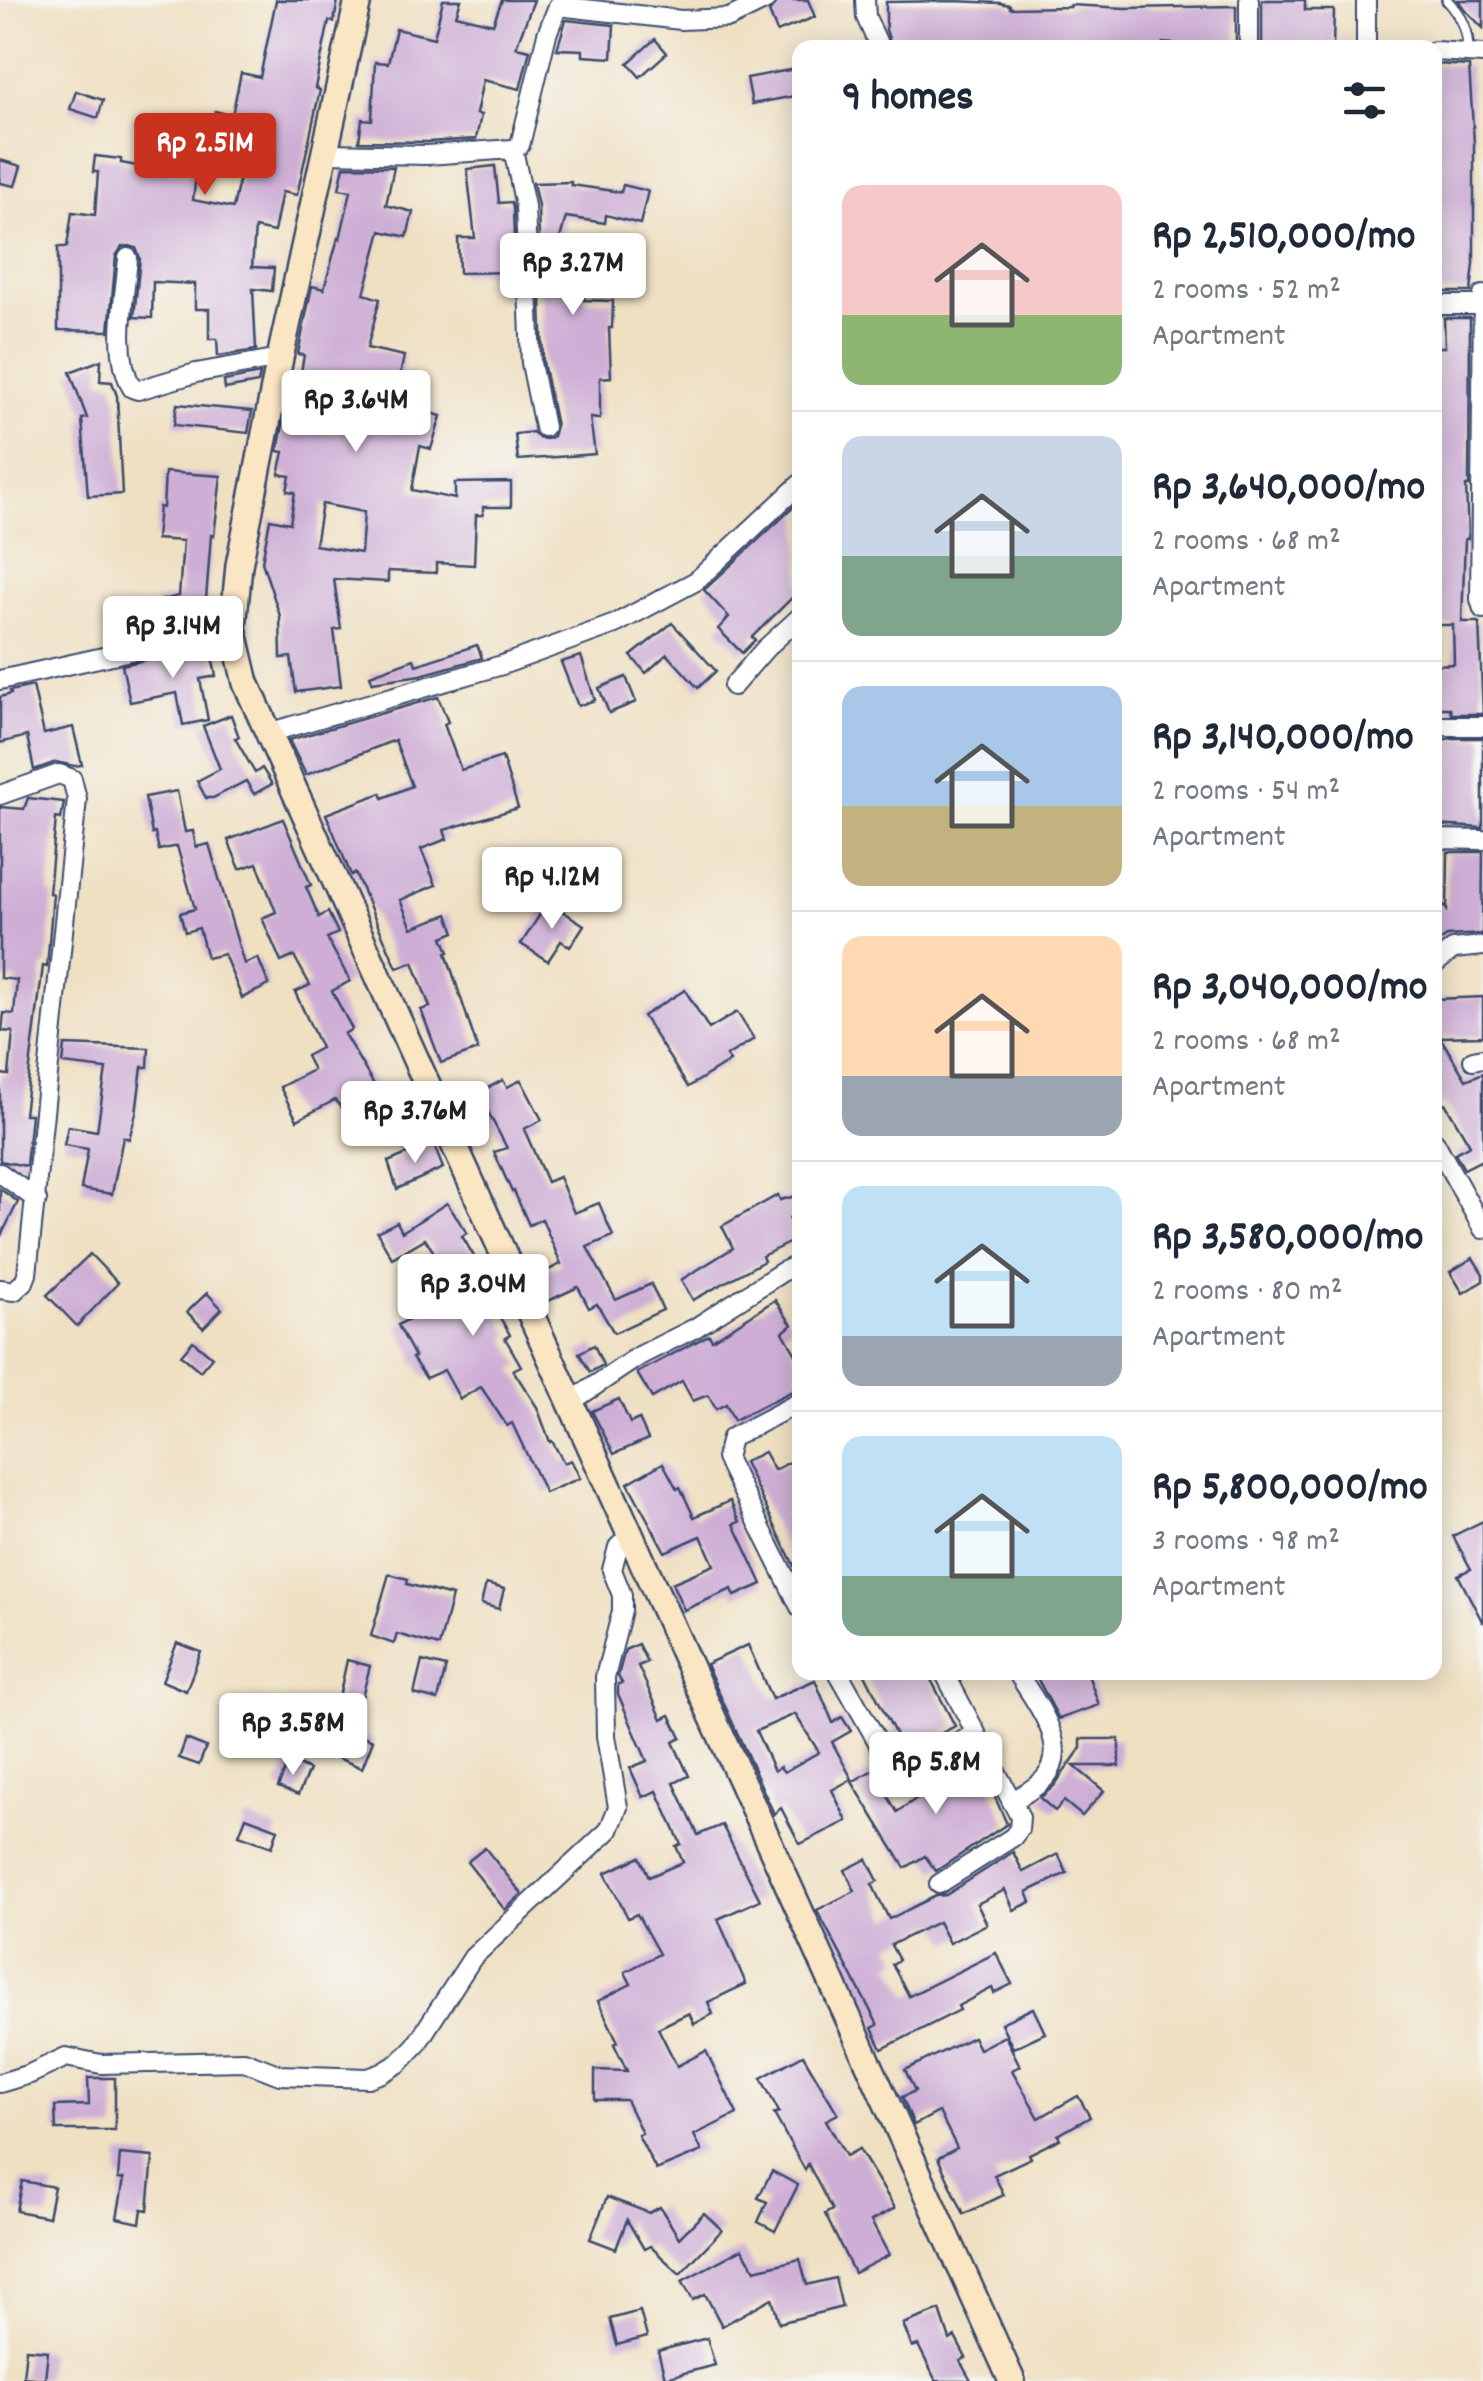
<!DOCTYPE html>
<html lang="en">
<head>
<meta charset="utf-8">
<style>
	body { margin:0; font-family:Dekko,sans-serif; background:#f2f2f3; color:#1f2937; height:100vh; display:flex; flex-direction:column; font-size:38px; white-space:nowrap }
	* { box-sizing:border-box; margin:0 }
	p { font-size:32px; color:#747a83 }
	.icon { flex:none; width:55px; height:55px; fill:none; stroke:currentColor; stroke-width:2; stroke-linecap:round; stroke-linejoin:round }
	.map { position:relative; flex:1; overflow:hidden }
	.sheet { position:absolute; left:792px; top:40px; width:650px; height:1640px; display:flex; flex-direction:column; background:#fff; border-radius:20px; box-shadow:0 5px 25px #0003 }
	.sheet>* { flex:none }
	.price { position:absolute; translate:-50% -85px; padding:0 22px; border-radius:10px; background:#fff; color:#222; font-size:32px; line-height:65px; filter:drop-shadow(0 2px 5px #0008) }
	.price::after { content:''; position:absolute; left:50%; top:60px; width:30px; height:22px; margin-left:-15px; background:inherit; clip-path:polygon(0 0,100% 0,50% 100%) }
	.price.on { background:#c8321e; color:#fff }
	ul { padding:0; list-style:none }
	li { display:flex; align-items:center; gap:30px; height:250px; padding:0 50px }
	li+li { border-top:2px solid #e0e1e3 }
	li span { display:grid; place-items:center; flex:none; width:280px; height:200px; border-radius:20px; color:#555 }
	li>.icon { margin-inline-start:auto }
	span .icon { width:120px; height:120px; fill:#fffc; stroke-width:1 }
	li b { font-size:42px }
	h2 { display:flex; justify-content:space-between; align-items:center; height:120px; padding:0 50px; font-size:42px }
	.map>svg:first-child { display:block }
</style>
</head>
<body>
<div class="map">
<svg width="1483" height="2381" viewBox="0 0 1483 2381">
	<rect width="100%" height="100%" fill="#f6f6f2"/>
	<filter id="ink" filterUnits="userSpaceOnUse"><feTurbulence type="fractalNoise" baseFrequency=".01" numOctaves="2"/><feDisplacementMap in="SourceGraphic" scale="20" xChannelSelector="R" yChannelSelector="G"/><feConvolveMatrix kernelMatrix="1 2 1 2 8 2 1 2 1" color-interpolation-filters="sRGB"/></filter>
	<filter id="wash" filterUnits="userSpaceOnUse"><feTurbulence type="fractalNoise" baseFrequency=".0048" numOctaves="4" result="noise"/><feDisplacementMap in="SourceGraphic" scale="40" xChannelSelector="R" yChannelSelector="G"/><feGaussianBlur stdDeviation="2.25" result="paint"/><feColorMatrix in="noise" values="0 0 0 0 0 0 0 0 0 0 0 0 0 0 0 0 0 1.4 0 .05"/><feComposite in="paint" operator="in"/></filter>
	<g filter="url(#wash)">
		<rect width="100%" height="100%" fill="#efe0c2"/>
		<g id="blocks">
			<g fill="#ceaed5" fill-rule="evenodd">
				<polygon points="276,0 338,0 334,22 329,21 315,88 320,90 297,195 282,192 274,232 255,228 252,267 274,268 272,291 253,289 256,350 218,356 217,339 209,339 209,309 195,309 195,284 153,282 152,318 134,317 140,258 136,248 130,246 122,247 116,256 109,331 58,330 58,247 67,247 72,212 95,215 98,172 93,172 95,156 121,159 121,163 142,167 196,175 193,200 233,208 242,167 208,159 215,111 232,115 241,73 260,77"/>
				<polygon points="443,0 461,0 456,15 493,24 502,0 534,0 516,47 530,50 520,89 483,80 476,114 481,115 476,139 427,142 359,141 362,119 372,120 375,62 388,63 396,29 434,38"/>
				<polygon points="778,0 808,0 815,17 777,32 769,12"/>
				<polygon points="1262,0 1305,0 1305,10 1334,10 1333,48 1262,48"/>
				<polygon points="1458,0 1483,0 1483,28 1465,10"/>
				<polygon points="954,1 1000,3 1010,5 1010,8 1070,7 1070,5 1126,8 1236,6 1236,48 1163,43 1163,48 892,48 886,30 886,2"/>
				<polygon points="566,20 614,25 612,58 583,56 583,50 557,49"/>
				<polygon points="655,39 667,53 640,77 628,63"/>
				<polygon points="1435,64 1469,66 1474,143 1474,264 1471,292 1435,292"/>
				<polygon points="800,68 800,95 752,104 747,78"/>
				<polygon points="76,91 103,100 98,118 70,109"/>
				<polygon points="0,160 21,166 15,186 0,183"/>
				<path d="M344,166L394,167L386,205L413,212L407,237L381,231L364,294L380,299L367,348L404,356L395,402L441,416L431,449L420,446L412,490L455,499V483L511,482V507H483V515H476L474,565L436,563V573L388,571V582L334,579L341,629L334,630L341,686L296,692L291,657L281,658L280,616L262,562L270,519L290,523L295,492L287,491L290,476L279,474L284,452L278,451L288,399L296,400L304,355L298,354L312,286L324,289L338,238L340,239L351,191L339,189ZM322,504L364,512L361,553L315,545Z"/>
				<polygon points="495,166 499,203 511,202 513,208 515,272 459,273 458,238 475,238 467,169"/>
				<polygon points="571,182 571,185 621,192 623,185 648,191 640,224 606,215 605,223 566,217 559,242 560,263 586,264 584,300 613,301 612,328 609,328 611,377 600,378 600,419 590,418 595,454 518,460 515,434 533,432 539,438 547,439 553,436 556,426 543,362 538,206 533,183"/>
				<polygon points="1444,318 1470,318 1469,486 1466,486 1468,539 1465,539 1462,622 1479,622 1483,714 1451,714 1450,708 1435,708 1435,665 1454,664 1453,625 1435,625 1435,347 1445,347"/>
				<polygon points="101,360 100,381 112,382 117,396 122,494 88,496 82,419 87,418 70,372"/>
				<polygon points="260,374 258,383 225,389 224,381"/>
				<polygon points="177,404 252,411 248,433 174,425"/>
				<polygon points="165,472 221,476 214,536 211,535 206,600 211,618 162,631 155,602 179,596 183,541 156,539 159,507 163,508"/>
				<polygon points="800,501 800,590 752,637 755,640 742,653 718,629 729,617 704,590"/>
				<polygon points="672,623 716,671 698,688 667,654 646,673 631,656"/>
				<polygon points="477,645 482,658 421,675 372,682 370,675 414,659 416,665"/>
				<polygon points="210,646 216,676 200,679 208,720 183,725 177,693 130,702 122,665"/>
				<polygon points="581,656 595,700 578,706 561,662"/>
				<polygon points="626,677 636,702 609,713 599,688"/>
				<polygon points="33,686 44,734 73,727 82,765 74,766 56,762 34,770 27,736 0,743 0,697 11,694 10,691"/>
				<polygon points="438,697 448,722 444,724 461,770 502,757 518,808 444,830 447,839 421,849 436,885 400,900 412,928 448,914 455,932 443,937 449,952 446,953 478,1050 441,1063 421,1010 430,1007 413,962 397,968 355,873 351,875 326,814 381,793 383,798 412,786 395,740 306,775 289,740"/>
				<polygon points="231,715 239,737 235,738 255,773 262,768 272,784 254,794 246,781 213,798 206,798 197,781 220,769 203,726"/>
				<polygon points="1452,738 1483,738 1483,828 1435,825 1435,741"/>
				<polygon points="177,791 185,832 193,831 196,847 209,844 244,964 258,958 269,985 242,998 224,954 207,958 199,928 185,932 180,913 195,909 177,846 159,850 155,833 152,834 145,797"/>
				<polygon points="28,798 64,802 61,819 56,818 49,893 53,894 47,967 43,966 24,1114 31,1114 26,1166 0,1161 0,1074 9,1075 13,1032 2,1031 4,1013 14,1014 17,980 0,978 0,807 24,809"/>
				<polygon points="283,819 311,885 306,887 319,917 328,912 338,933 327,938 350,981 332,991 352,1029 344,1034 376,1088 357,1095 362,1111 410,1100 377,1133 365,1122 370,1139 335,1100 297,1120 280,1087 313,1070 306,1056 321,1048 295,992 310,985 294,956 281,962 262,918 276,912 257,863 240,869 228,840"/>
				<polygon points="1448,852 1483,852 1482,934 1447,936 1435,944 1435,892 1447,910"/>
				<polygon points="548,902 584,925 570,947 561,941 548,961 521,944"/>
				<polygon points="685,990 709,1029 737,1012 754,1039 726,1056 730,1061 688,1087 643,1016"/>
				<polygon points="1483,997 1483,1036 1440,1037 1466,1080 1483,1073 1483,1166 1480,1161 1464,1169 1455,1153 1470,1145 1445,1103 1442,1105 1435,1094 1435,999"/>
				<polygon points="65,1045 149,1048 148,1067 142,1067 136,1113 129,1139 123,1137 112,1194 81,1189 88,1149 64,1145 68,1126 97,1131 106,1069 63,1064"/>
				<polygon points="503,1080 507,1087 521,1080 542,1120 524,1129 547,1182 559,1177 574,1213 599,1203 613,1236 587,1247 616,1300 651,1284 663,1310 614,1333 597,1304 589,1308 578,1287 544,1303 532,1278 561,1264 542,1219 529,1225 514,1191 512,1192 494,1152 507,1148 478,1093"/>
				<polygon points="433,1143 443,1168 397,1189 388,1162"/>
				<polygon points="0,1189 18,1202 0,1238"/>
				<polygon points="778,1195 780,1200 800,1195 800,1216 789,1218 799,1238 762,1256 764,1261 693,1300 681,1280 733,1248 722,1226"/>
				<polygon points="447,1203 467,1233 462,1236 500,1301 493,1305 510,1335 505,1338 521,1366 513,1370 537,1407 550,1442 552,1441 564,1463 571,1460 580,1478 545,1493 512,1423 507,1426 481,1387 460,1399 444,1370 426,1378 412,1358 415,1357 398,1325 444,1300 432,1278 446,1270 425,1239 392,1258 377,1232 397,1222 402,1232"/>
				<polygon points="90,1254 118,1283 77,1326 47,1295"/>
				<polygon points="1473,1258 1483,1274 1483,1281 1463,1293 1450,1272"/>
				<polygon points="207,1293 222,1309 203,1328 187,1312"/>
				<polygon points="775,1300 792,1325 783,1332 800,1362 800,1387 734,1420 726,1404 716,1409 708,1395 693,1401 682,1381 652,1398 637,1373 709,1335 712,1340"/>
				<polygon points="193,1341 212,1357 200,1371 181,1355"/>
				<polygon points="594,1345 603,1365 590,1372 579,1353"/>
				<polygon points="619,1399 630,1423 639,1419 648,1439 614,1454 592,1411"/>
				<polygon points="764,1452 774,1470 800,1457 800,1578 744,1462"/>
				<polygon points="663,1463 677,1489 680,1487 694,1517 730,1501 740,1522 734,1524 762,1584 735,1596 732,1589 684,1610 672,1583 714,1565 701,1536 665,1552 628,1483"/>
				<polygon points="1483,1521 1483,1623 1458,1575 1471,1569 1453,1536"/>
				<polygon points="389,1574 408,1579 407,1584 452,1596 439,1646 397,1634 394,1644 371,1636"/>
				<polygon points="486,1584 504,1589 499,1609 481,1604"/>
				<polygon points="177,1643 201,1652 186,1691 162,1681"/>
				<polygon points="638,1644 647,1662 638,1666 662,1719 670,1715 681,1738 673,1742 689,1776 674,1783 698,1835 722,1825 760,1900 718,1919 746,1984 708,2002 713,2014 694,2024 689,2013 658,2028 677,2066 706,2051 737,2114 694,2135 702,2151 656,2170 638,2135 642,2133 626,2100 595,2100 595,2070 627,2071 614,2044 618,2042 598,2001 631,1984 625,1972 659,1954 637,1914 628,1918 605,1873 640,1857 649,1877 683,1862 676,1846 681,1844 657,1791 643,1797 630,1768 647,1761 618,1694 618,1684 622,1683 618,1676 625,1650"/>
				<path d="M748,1645L772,1699L815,1680L833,1723L842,1717L851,1731L832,1742L852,1779L832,1790L847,1821L800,1844L781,1808L774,1814L706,1664ZM795,1714L819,1752L784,1772L780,1767L774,1771L756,1731Z"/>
				<polygon points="347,1660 370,1666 353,1732 373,1740 362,1768 318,1750 328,1723 333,1725"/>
				<polygon points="422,1661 446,1667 438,1700 414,1694"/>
				<polygon points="864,1672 927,1672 955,1726 931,1739 934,1744 907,1757"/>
				<polygon points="1034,1672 1087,1672 1099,1705 1059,1719"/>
				<polygon points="186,1739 206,1747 199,1765 179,1758"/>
				<polygon points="1081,1739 1119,1739 1119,1766 1074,1766 1104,1791 1082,1816 1064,1801 1055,1811 1040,1798 1054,1786 1081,1748"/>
				<polygon points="972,1760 989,1784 1007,1824 936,1871 925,1856 905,1868 852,1782 873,1770 897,1812"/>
				<polygon points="289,1761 309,1770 298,1795 278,1787"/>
				<polygon points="246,1817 278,1829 272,1847 239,1835"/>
				<polygon points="485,1848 522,1894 505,1910 467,1862"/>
				<polygon points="1013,1852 1023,1872 1058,1854 1067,1873 1027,1892 1031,1902 1014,1910 1005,1890 977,1904 987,1924 949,1943 938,1922 891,1945 899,1960 892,1964 909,1996 996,1953 1012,1984 994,1993 992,1988 958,2006 960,2010 882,2049 872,2028 878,2025 817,1910 855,1891 845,1870 867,1859 878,1881 872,1884 889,1919 936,1896 946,1895"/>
				<polygon points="1033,2008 1045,2033 1013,2048 1001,2023"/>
				<polygon points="1005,2036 1020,2066 1012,2070 1039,2118 1078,2096 1090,2117 1058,2135 1060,2139 1029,2154 1031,2158 994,2175 1004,2195 964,2214 938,2158 957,2148 939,2112 914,2125 902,2097 915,2091 905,2070 973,2037 979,2049"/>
				<polygon points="803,2055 838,2114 826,2120 846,2156 859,2149 895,2208 871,2221 889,2255 854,2273 825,2214 832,2210 808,2164 805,2170 774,2114 779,2112 761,2078"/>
				<polygon points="88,2078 115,2078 115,2130 56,2130 55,2106 89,2105"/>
				<polygon points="120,2154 153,2157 148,2210 142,2209 140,2223 117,2218 124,2179 118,2179"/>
				<polygon points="772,2171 798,2185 775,2231 758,2222 767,2202 758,2198"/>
				<polygon points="22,2181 54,2187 48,2217 16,2211"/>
				<polygon points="607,2197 649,2213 660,2207 679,2238 704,2213 722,2230 680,2274 650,2246 644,2249 627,2220 616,2249 590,2239"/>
				<polygon points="742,2249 755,2270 800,2259 807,2285 835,2278 842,2307 779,2323 772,2298 722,2326 705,2294 693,2300 682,2281"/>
				<polygon points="940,2310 950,2340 955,2337 966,2358 960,2361 971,2381 936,2381 918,2345 912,2347 903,2324"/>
				<polygon points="640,2311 647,2337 617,2345 610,2319"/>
				<polygon points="707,2338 715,2365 665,2378 658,2351"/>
				<polygon points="26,2349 48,2351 45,2379 23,2377"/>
			</g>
		</g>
	</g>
	<g filter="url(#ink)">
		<use href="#blocks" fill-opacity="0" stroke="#3b4a6d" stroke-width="2.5"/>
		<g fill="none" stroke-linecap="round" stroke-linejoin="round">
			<g stroke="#3b4a6d" stroke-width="14">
				<path id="lane" d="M1447,0C1462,16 1468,31 1468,52"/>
			</g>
			<g stroke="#3b4a6d" stroke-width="22">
				<g id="street">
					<polyline points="865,0 866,17 880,48"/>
					<polyline points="1249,48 1249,0"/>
					<polyline points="1366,48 1366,0"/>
					<polyline points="1435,51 1483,54"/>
					<polyline points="513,149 525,206 531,363 544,427"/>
					<polyline points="327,153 427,155 513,149 520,145 547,34 558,6 681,20 729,18 766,0"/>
					<path d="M128,258C125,298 112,351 132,388L138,390L196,373L280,358"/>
					<polyline points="1483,295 1480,599 1483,609"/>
					<polyline points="1435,305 1482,305"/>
					<polyline points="0,680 233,628"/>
					<polyline points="733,686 765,649 800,617"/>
					<polyline points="1435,726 1483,726"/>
					<polyline points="268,733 502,665 615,624 696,581 800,484"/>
					<polyline points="0,795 59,774 72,779 77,799 27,1274 24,1282 14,1291 0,1289"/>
					<polyline points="1435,839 1483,840"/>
					<polyline points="1435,964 1453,949 1483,946"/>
					<polyline points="1473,1060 1483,1058"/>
					<polyline points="1435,1142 1483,1229"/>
					<polyline points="0,1173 37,1200"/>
					<polyline points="800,1402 731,1438 726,1458 800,1607"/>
					<polyline points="569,1403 639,1356 695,1328 782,1272 800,1264"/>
					<polyline points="838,1672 891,1765 903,1777 975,1733"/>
					<path d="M1012,1802C1022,1794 1035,1789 1044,1779C1074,1747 1034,1701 1017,1672"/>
					<polyline points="939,1884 1013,1837 1019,1829 1020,1817 944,1672"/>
					<polyline points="0,2083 30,2074 66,2057 101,2064 244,2061 280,2075 368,2078 382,2073 399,2063 416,2045 473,1957 609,1830 618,1807 606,1736 605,1677 622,1611 622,1595 612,1570 618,1547 629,1536"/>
				</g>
			</g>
			<g stroke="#3b4a6d" stroke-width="30">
				<polyline id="secondary" points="358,0 280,358 239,565 233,628 246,683 1012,2381"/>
			</g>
			<use href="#lane" stroke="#fff" stroke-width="9"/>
			<use href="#street" stroke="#fff" stroke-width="18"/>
			<use href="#secondary" stroke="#fbe6c3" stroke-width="25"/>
		</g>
	</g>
</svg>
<b class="price on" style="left:205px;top:198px">Rp 2.51M</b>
<b class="price" style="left:573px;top:318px">Rp 3.27M</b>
<b class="price" style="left:356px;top:455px">Rp 3.64M</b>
<b class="price" style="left:173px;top:681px">Rp 3.14M</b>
<b class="price" style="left:552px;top:932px">Rp 4.12M</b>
<b class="price" style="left:415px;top:1166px">Rp 3.76M</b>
<b class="price" style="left:473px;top:1339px">Rp 3.04M</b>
<b class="price" style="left:293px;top:1778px">Rp 3.58M</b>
<b class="price" style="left:936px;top:1817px">Rp 5.8M</b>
<section class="sheet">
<h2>9 homes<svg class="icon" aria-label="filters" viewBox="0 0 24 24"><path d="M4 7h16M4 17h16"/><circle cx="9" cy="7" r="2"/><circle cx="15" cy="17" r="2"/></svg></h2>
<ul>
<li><span style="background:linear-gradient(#f6c9c9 65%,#8fb573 0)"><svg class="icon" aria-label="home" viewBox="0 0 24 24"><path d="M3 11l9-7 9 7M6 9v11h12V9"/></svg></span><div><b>Rp 2,510,000/mo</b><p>2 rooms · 52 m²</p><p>Apartment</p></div></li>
<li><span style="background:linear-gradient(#c9d6e8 60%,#7fa58c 0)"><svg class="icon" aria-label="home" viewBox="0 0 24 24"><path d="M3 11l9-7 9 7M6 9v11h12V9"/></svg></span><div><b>Rp 3,640,000/mo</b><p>2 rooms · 68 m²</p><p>Apartment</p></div></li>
<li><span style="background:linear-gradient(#a9c7e8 60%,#c2b280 0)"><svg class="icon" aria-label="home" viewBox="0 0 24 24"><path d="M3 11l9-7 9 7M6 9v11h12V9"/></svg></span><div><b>Rp 3,140,000/mo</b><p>2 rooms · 54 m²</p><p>Apartment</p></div></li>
<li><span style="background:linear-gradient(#ffd9b3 70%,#9aa5b1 0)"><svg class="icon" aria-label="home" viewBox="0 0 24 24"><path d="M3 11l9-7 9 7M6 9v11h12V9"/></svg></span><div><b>Rp 3,040,000/mo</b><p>2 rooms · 68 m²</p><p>Apartment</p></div></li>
<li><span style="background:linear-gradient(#bfe0f5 75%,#9aa5b1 0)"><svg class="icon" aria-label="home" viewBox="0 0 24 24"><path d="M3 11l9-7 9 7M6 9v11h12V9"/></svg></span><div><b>Rp 3,580,000/mo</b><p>2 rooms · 80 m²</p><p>Apartment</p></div></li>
<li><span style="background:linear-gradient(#bfe0f5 70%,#7fa58c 0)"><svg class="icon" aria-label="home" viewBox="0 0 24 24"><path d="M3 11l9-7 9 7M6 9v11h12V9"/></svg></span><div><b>Rp 5,800,000/mo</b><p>3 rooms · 98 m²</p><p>Apartment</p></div></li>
</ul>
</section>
</div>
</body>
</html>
